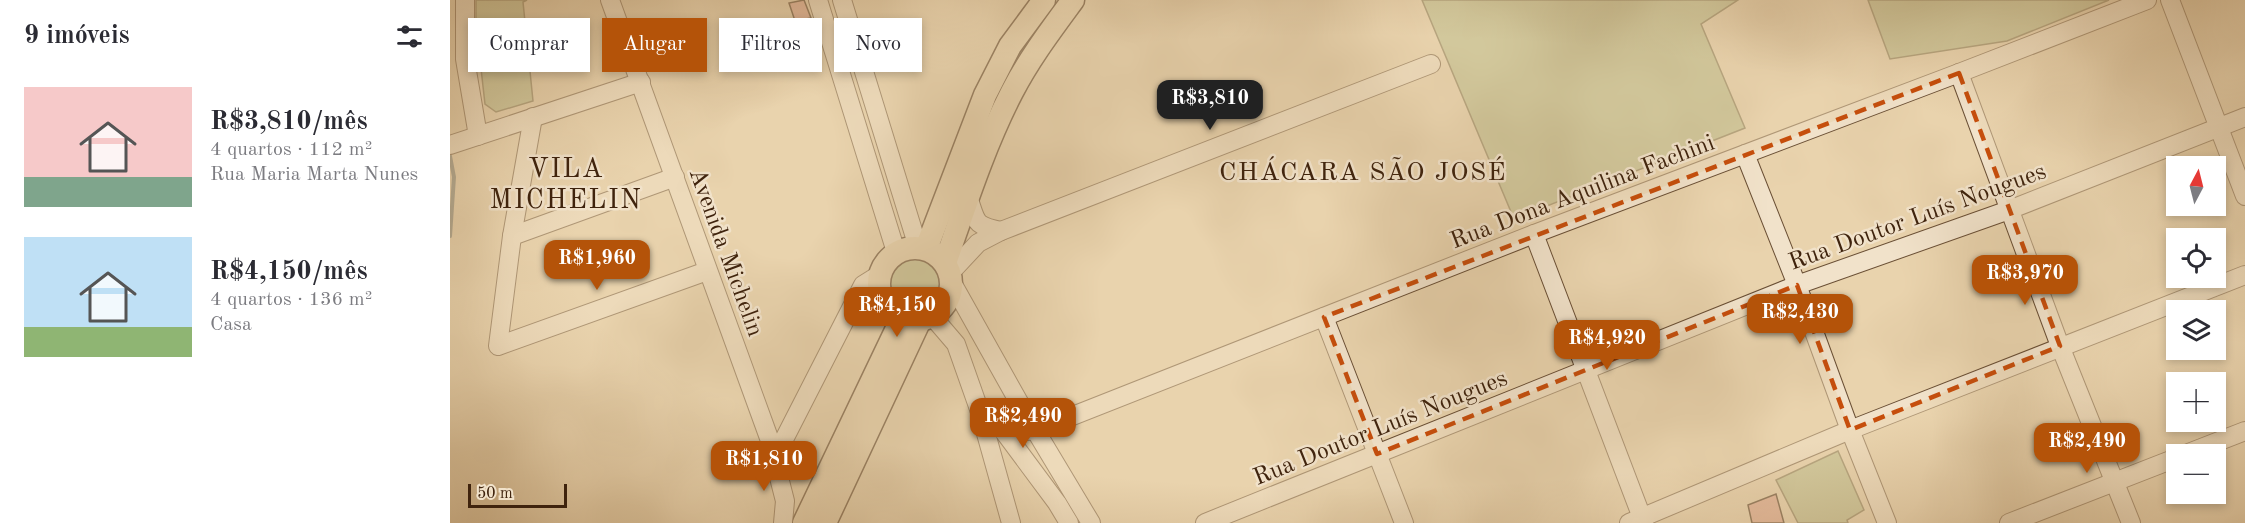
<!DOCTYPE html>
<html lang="pt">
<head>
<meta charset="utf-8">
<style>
	body { margin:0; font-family:"Old Standard TT",serif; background:#f2f2f3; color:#2b2b33; height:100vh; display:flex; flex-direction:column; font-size:22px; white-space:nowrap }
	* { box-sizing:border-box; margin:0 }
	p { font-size:20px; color:#7c7c81 }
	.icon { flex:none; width:33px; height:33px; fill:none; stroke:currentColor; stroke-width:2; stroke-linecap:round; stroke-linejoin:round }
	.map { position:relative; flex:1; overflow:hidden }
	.drawer { display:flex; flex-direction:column; background:#fff; width:450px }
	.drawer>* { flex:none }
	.top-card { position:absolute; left:18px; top:18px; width:570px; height:54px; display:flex; gap:12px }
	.needle { width:39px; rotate:7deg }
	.fabs { position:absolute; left:1716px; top:156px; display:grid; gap:12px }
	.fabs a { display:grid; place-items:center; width:60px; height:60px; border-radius:0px; background:#fff; box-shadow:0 3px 9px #0003; font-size:30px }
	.scale { position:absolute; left:18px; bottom:15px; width:99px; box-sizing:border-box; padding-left:6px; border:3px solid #3f230d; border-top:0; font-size:16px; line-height:21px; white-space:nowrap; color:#3f230d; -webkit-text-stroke:4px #f1e2ca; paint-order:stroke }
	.price { position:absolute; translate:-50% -51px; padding:0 14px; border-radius:12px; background:#b45309; color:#fff; font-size:20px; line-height:39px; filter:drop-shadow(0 2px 3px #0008) }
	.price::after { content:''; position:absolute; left:50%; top:36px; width:18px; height:14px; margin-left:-9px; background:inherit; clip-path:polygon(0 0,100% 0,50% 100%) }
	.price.selected { background:#222; color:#fff }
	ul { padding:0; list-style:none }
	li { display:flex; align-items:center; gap:18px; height:150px; padding:0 24px }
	li span { display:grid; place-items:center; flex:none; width:168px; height:120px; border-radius:0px; color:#555 }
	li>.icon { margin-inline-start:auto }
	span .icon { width:72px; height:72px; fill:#fffc; stroke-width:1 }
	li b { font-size:26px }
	h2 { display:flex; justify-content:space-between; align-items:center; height:72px; padding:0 24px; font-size:26px }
	.pill { padding:0 21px; border-radius:0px; background:#fff; box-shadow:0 3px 9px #0003; font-size:21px; line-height:54px }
	.pill.selected { background:#b45309; color:#fff }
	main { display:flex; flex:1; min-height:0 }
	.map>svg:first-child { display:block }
</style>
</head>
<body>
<main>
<section class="drawer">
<h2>9 imóveis<svg class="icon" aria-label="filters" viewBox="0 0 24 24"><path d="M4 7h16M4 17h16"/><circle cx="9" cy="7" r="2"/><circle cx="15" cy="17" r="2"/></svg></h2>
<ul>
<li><span style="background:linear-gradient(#f6c9c9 75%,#7fa58c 0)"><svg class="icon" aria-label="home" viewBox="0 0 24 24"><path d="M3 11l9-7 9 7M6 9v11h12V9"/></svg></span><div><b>R$3,810/mês</b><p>4 quartos · 112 m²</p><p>Rua Maria Marta Nunes</p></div></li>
<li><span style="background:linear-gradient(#bfe0f5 75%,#8fb573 0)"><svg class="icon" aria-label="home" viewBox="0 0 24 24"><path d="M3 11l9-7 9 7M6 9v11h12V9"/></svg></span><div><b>R$4,150/mês</b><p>4 quartos · 136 m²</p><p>Casa</p></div></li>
</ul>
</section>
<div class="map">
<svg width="1795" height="523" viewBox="0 0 1795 523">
	<rect width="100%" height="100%" fill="#e9d3ad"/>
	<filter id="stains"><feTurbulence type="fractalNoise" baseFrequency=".00333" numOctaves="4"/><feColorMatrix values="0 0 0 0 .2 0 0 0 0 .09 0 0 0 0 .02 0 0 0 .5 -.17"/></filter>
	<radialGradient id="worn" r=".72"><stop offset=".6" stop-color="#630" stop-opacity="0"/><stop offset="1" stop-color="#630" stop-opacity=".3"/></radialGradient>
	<g fill="#b8bc89" stroke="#7c704b" stroke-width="1.5">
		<polygon points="26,0 77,0 73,2 83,101 46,112 35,104 26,24"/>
		<polygon points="972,0 1288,0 1251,24 1295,128 1064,219"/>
		<polygon points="1418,0 1659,0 1557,41 1440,59"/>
		<circle cx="466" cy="283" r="26"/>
		<polygon points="1388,451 1414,510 1397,520 1398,523 1348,523 1326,480"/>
	</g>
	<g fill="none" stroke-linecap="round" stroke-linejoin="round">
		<polyline stroke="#777b72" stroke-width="4" points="0,156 4,177 0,236"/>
	</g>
	<g fill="#e1a08b" stroke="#3f230d" stroke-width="1.5">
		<polygon points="354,0 361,18 345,21 339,3"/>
		<polygon points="1326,494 1334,523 1302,523 1298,505"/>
	</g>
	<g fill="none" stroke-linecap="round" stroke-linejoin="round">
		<g stroke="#6a4f35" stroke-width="20">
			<g id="minor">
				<polyline points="15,0 15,59 28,136"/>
				<polyline points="160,0 319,438 335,501 333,523"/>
				<polyline points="368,0 446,252"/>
				<polyline points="392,0 468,247"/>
				<polyline points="1720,0 1795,196"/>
				<polyline points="1509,73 1610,346 1681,523"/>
				<polyline points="83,117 62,236 48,346 257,271"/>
				<polyline points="0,145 191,82"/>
				<polyline points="1295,154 1347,285 1400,430 1437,523"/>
				<path d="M518,197C527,222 523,225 551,231"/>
				<polyline points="1084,234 1194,523"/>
				<polyline points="62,236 225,177"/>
				<polyline points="500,273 528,243 551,231 981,64"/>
				<polyline points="501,281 575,413 641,523"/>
				<polyline points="482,316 506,344 530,412 544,419 555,433 607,503 619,523"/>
				<polyline points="874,317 954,523"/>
				<polyline points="530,412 561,523"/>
				<polyline points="555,433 587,430 1084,234 1509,73 1697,0"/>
				<polyline points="1736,454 1795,431"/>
				<polyline points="324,459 413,285 429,275"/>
				<polyline points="755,523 1347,285 1559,210 1795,117"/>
				<polyline points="1179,523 1400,430 1795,275"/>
				<polyline points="1559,523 1726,458"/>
			</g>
		</g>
		<g stroke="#3f230d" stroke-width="25">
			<g id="major">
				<circle cx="465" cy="284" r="36"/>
				<polyline points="476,249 535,95 560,46 594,0"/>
				<path d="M495,263C515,206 534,146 562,92C579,59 601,30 623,0"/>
				<polyline points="354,523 452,318"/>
				<polyline points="375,523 470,320"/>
			</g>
		</g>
		<use href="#minor" stroke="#f1e2ca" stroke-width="18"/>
		<use href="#major" stroke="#e9d3ad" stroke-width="22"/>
	</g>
	<path d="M0 0H1795V523H0ZM1509,73L1610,346L1400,430L1347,285L927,454L874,317Z" fill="#e9d3ad" fill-opacity=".55" fill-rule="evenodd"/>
	<path fill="none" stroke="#c64e0c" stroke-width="4.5" stroke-dasharray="12 8" stroke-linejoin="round" d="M1509,73L1610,346L1400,430L1347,285L927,454L874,317Z"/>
	<g text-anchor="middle" stroke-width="5" stroke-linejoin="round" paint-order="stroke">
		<g font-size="24" fill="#3f230d" stroke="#f1e2ca">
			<text transform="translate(1132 191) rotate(-21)" y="8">Rua Dona Aquilina Fachini</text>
			<text transform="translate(1467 216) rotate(-20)" y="8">Rua Doutor Luís Nougues</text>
			<text transform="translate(277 252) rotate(70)" y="8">Avenida Michelin</text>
			<text transform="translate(930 427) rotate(-22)" y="8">Rua Doutor Luís Nougues</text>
		</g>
		<g font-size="26" letter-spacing="1.5" fill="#3f230d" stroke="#f1e2ca">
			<text x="913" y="180">CHÁCARA SÃO JOSÉ</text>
		</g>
		<g font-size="27" letter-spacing="1.5" fill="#3f230d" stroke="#f1e2ca">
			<text x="116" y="177">VILA<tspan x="116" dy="31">MICHELIN</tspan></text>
		</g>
	</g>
	<rect width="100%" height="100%" filter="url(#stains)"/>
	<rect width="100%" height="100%" fill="url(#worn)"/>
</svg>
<div class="fabs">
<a><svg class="needle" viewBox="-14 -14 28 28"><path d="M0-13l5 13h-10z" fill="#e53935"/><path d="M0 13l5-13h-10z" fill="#7c7c81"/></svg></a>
<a><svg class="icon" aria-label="locate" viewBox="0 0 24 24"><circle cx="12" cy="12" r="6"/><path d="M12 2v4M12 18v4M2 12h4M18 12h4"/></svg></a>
<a><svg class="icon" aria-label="layers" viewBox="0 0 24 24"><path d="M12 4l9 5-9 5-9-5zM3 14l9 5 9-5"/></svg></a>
<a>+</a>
<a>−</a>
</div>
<div class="scale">50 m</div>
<b class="price selected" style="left:760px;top:131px">R$3,810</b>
<b class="price" style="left:147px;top:291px">R$1,960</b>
<b class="price" style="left:1575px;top:306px">R$3,970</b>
<b class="price" style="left:447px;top:338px">R$4,150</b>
<b class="price" style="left:1350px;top:345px">R$2,430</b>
<b class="price" style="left:1157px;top:371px">R$4,920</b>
<b class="price" style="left:573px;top:449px">R$2,490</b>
<b class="price" style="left:1637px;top:474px">R$2,490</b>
<b class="price" style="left:314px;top:492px">R$1,810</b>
<div class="top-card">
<a class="pill">Comprar</a>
<a class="pill selected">Alugar</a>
<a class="pill">Filtros</a>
<a class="pill">Novo</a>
</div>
</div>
</main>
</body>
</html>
